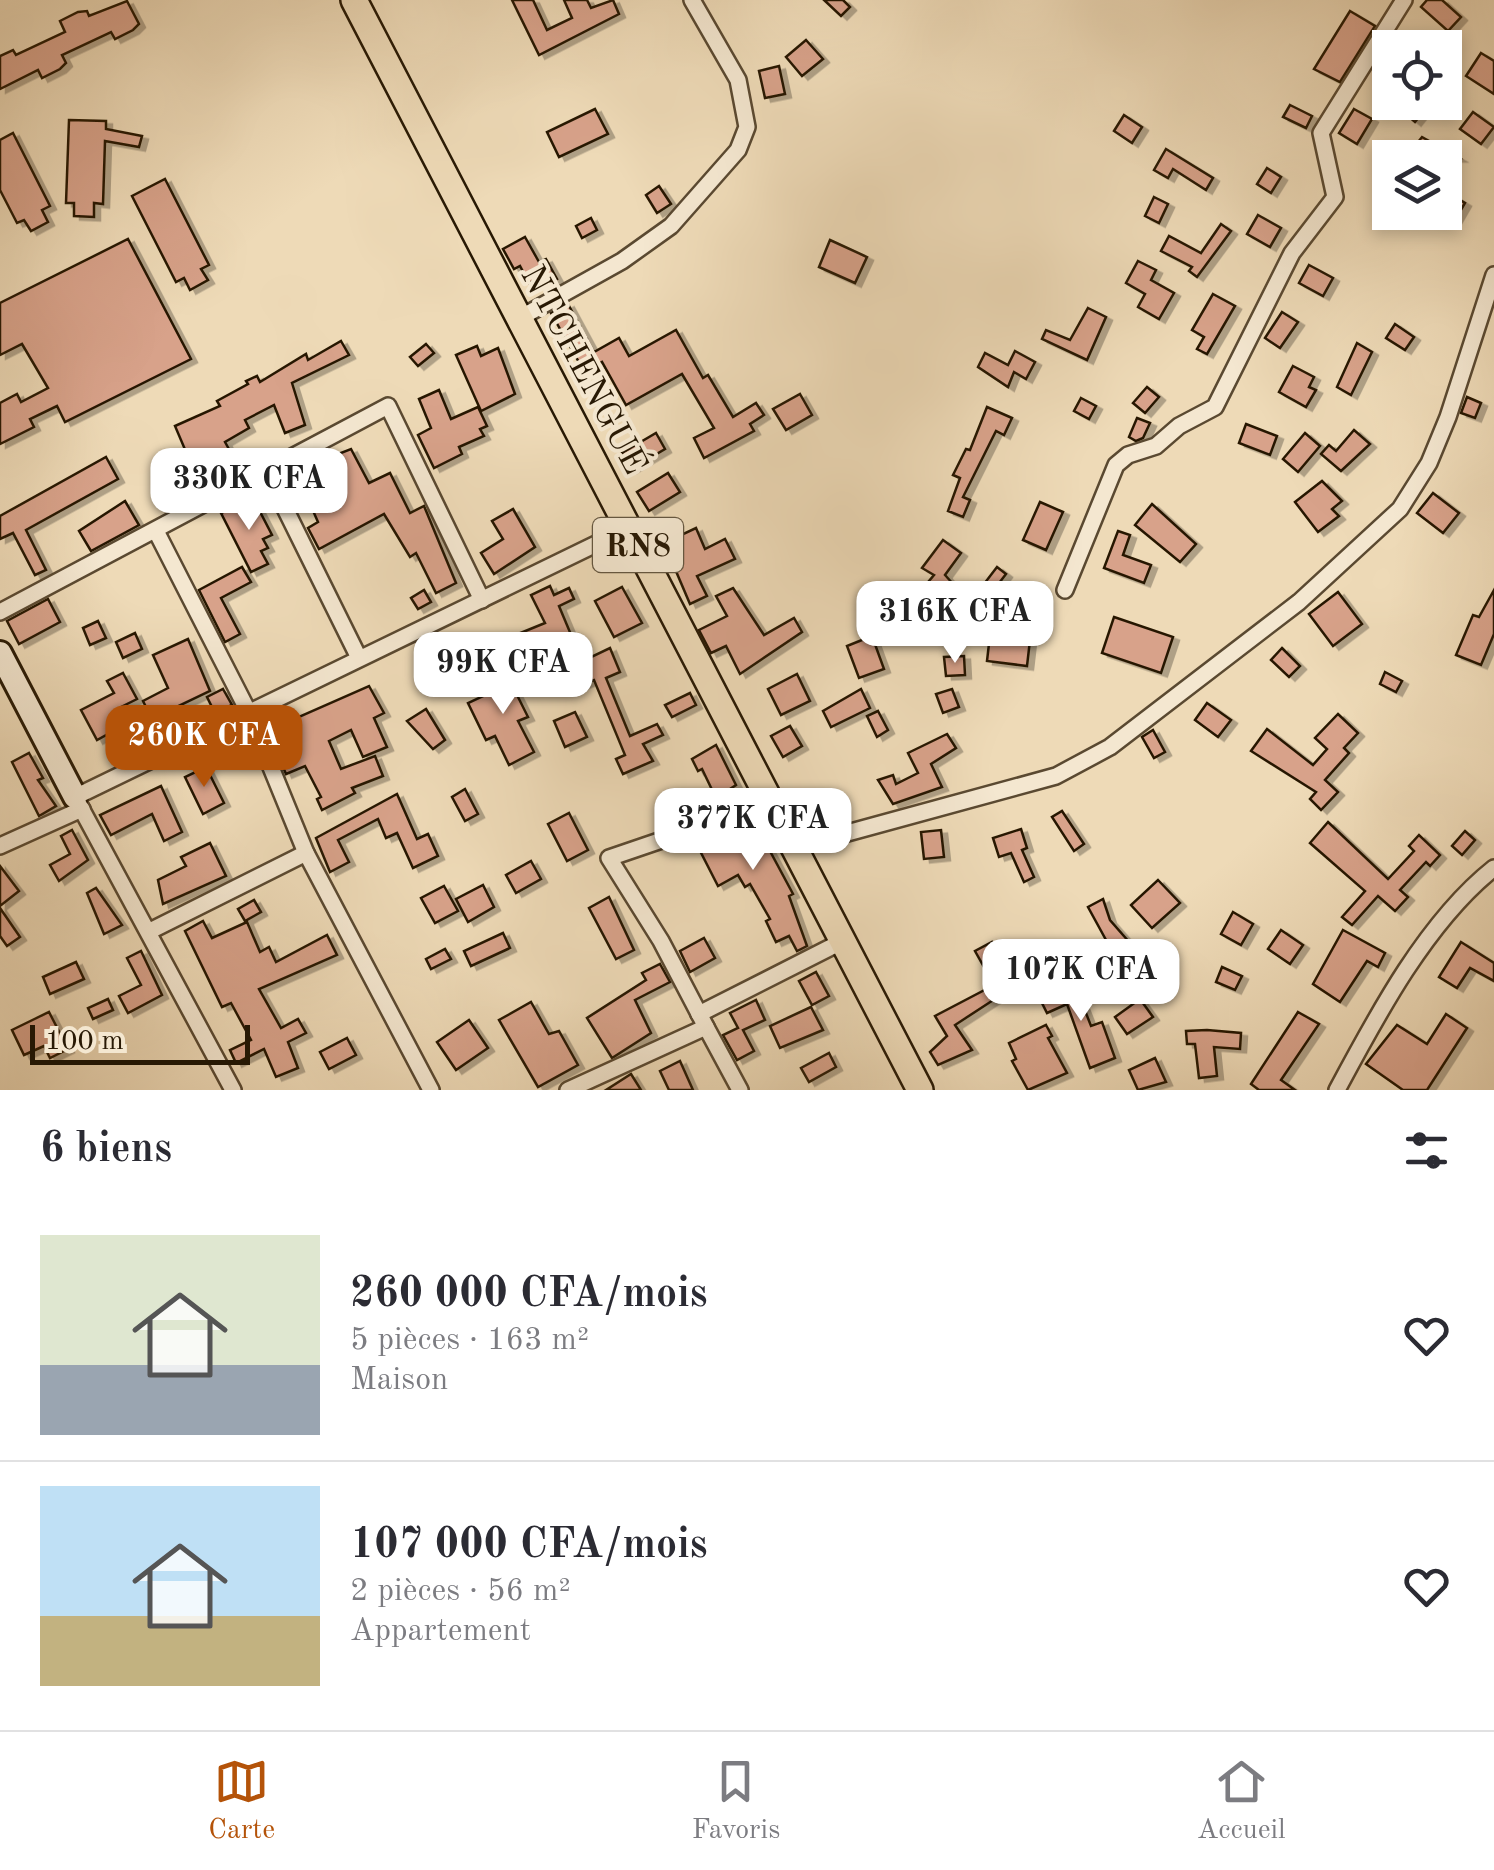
<!DOCTYPE html>
<html lang="fr">
<head>
<meta charset="utf-8">
<style>
	body { margin:0; font-family:"Old Standard TT",serif; background:#f7f7f7; color:#2b2b33; height:100vh; display:flex; flex-direction:column; font-size:38px; white-space:nowrap }
	* { box-sizing:border-box; margin:0 }
	p { font-size:32px; color:#7c7c81 }
	.icon { flex:none; width:55px; height:55px; fill:none; stroke:currentColor; stroke-width:2; stroke-linecap:round; stroke-linejoin:round }
	.map { position:relative; height:1090px; overflow:hidden }
	.sheet { display:flex; flex-direction:column; background:#fff; flex:1 }
	.sheet>* { flex:none }
	.tools { position:absolute; left:1372px; top:30px; display:grid; gap:20px }
	.tools a { display:grid; place-items:center; width:90px; height:90px; border-radius:0px; background:#fff; box-shadow:0 5px 15px #0003; font-size:50px }
	.scale { position:absolute; left:30px; bottom:25px; width:220px; box-sizing:border-box; padding-left:10px; border:5px solid #281904; border-top:0; font-size:28px; line-height:35px; white-space:nowrap; color:#281904; -webkit-text-stroke:8px #f4e7d0; paint-order:stroke }
	.price { position:absolute; translate:-50% -85px; padding:0 22px; border-radius:20px; background:#fff; color:#222; font-size:32px; line-height:65px; filter:drop-shadow(0 2px 5px #0008) }
	.price::after { content:''; position:absolute; left:50%; top:60px; width:30px; height:22px; margin-left:-15px; background:inherit; clip-path:polygon(0 0,100% 0,50% 100%) }
	.price.on { background:#b45309; color:#fff }
	ul { padding:0; list-style:none }
	li { display:flex; align-items:center; gap:30px; height:250px; padding:0 40px }
	li+li { border-top:2px solid #e1e1e2 }
	li span { display:grid; place-items:center; flex:none; width:280px; height:200px; border-radius:0px; color:#555 }
	li>.icon { margin-inline-start:auto }
	span .icon { width:120px; height:120px; fill:#fffc; stroke-width:1 }
	li b { font-size:42px }
	h2 { display:flex; justify-content:space-between; align-items:center; height:120px; padding:0 40px; font-size:42px }
	.tab-bar { display:flex; justify-content:space-around; align-items:center; height:140px; border-top:2px solid #e1e1e2; background:#fff; font-size:28px; color:#7c7c81 }
	.tab-bar a { display:grid; justify-items:center; gap:5px }
	.tab-bar .on { color:#b45309 }
	.map>svg:first-child { display:block }
</style>
</head>
<body>
<div class="map">
<svg width="1494" height="1090" viewBox="0 0 1494 1090">
	<defs>
		<filter id="shadow"><feDropShadow dx="6" dy="3.5" stdDeviation="0" flood-color="#0004"/></filter>
	</defs>
	<rect width="100%" height="100%" fill="#eedab7"/>
	<filter id="stains"><feTurbulence type="fractalNoise" baseFrequency=".002" numOctaves="4"/><feColorMatrix values="0 0 0 0 .2 0 0 0 0 .09 0 0 0 0 .02 0 0 0 .5 -.17"/></filter>
	<radialGradient id="worn" r=".72"><stop offset=".6" stop-color="#630" stop-opacity="0"/><stop offset="1" stop-color="#630" stop-opacity=".3"/></radialGradient>
	<g fill="#d8a28a" stroke="#281904" stroke-width="2.5" filter="url(#shadow)">
		<polygon points="512,0 533,0 547,30 572,18 564,0 587,0 591,8 613,0 619,14 539,55"/>
		<polygon points="824,0 843,0 850,7 841,16"/>
		<polygon points="1427,0 1442,0 1461,17 1448,31 1421,7"/>
		<polygon points="127,1 139,24 133,30 115,39 111,32 62,55 66,63 60,69 42,78 38,70 0,89 0,56 13,50 16,55 65,32 60,21 78,12 87,11 89,16"/>
		<polygon points="1350,11 1375,26 1340,82 1314,69"/>
		<polygon points="806,40 823,59 802,76 786,57"/>
		<polygon points="1481,53 1494,61 1494,94 1466,76"/>
		<polygon points="779,66 785,94 765,98 759,71"/>
		<polygon points="1392,102 1431,102 1415,122"/>
		<polygon points="1290,105 1312,116 1306,128 1283,117"/>
		<polygon points="595,109 608,134 559,157 547,132"/>
		<polygon points="1354,109 1372,119 1357,144 1339,133"/>
		<polygon points="1473,112 1494,127 1481,144 1460,129"/>
		<polygon points="1124,115 1142,127 1132,143 1114,131"/>
		<polygon points="69,120 106,121 106,129 142,136 139,147 105,141 103,204 94,203 94,217 74,216 74,203 66,203"/>
		<polygon points="13,133 50,206 42,210 48,222 31,231 24,220 17,223 0,190 0,140"/>
		<polygon points="1422,137 1459,158 1427,158 1414,147"/>
		<polygon points="1166,149 1213,178 1206,190 1173,169 1168,178 1154,170"/>
		<polygon points="1267,168 1281,177 1271,193 1257,184"/>
		<polygon points="165,179 209,265 201,269 208,280 190,290 184,278 176,282 132,196"/>
		<polygon points="659,186 671,204 657,213 646,195"/>
		<polygon points="1445,191 1465,203 1454,222 1445,216"/>
		<polygon points="1154,197 1168,204 1159,223 1145,216"/>
		<polygon points="1258,215 1281,228 1270,247 1247,234"/>
		<polygon points="591,218 597,230 582,238 576,226"/>
		<polygon points="1221,224 1231,231 1197,277 1189,271 1192,267 1161,251 1169,236 1201,253"/>
		<polygon points="525,237 539,262 546,259 557,279 543,287 539,278 529,283 520,266 514,269 503,249"/>
		<polygon points="128,239 191,359 65,422 57,406 30,419 34,427 0,444 0,403 17,394 21,402 48,388 22,344 0,355 0,303"/>
		<polygon points="830,240 867,257 855,283 819,267"/>
		<polygon points="1138,261 1156,270 1151,280 1174,293 1159,319 1138,307 1145,294 1126,283"/>
		<polygon points="1309,265 1333,278 1323,296 1299,283"/>
		<polygon points="1213,294 1235,306 1207,354 1197,349 1204,337 1192,330"/>
		<polygon points="568,304 594,352 619,338 629,356 676,330 703,378 708,375 733,417 756,403 764,415 750,424 754,431 704,458 694,438 714,428 682,374 626,405 602,362 584,371 551,313"/>
		<polygon points="1088,308 1106,317 1087,360 1042,339 1046,330 1070,340"/>
		<polygon points="1282,312 1298,322 1280,348 1265,338"/>
		<polygon points="1395,324 1414,337 1405,350 1386,338"/>
		<polygon points="341,341 349,355 292,383 305,425 285,433 274,405 245,420 249,428 225,442 240,469 228,476 220,462 195,473 175,426 220,406 217,401 248,384 246,381 257,376 260,382 306,354 308,360"/>
		<polygon points="1357,343 1372,352 1351,395 1337,387"/>
		<polygon points="426,344 434,353 418,366 410,357"/>
		<polygon points="477,346 481,356 498,348 515,394 481,411 456,355"/>
		<polygon points="1015,351 1035,362 1026,379 1014,372 1008,387 978,367 985,353 1008,365"/>
		<polygon points="1293,366 1314,377 1309,387 1316,390 1306,407 1279,392"/>
		<polygon points="1147,387 1159,397 1145,413 1133,403"/>
		<polygon points="439,390 451,419 478,407 487,426 480,429 484,436 459,447 462,454 434,468 418,435 431,428 419,399"/>
		<polygon points="800,394 812,415 786,430 773,409"/>
		<polygon points="1467,397 1481,403 1475,418 1461,413"/>
		<polygon points="1081,398 1096,406 1089,419 1074,411"/>
		<polygon points="987,407 1012,418 1004,435 996,431 963,497 970,500 963,517 948,511 960,478 953,475 966,449 970,450"/>
		<polygon points="1137,418 1150,423 1143,438 1136,441 1129,437"/>
		<polygon points="1246,424 1277,436 1270,455 1239,443"/>
		<polygon points="1354,430 1370,444 1341,471 1321,454 1329,445 1336,451"/>
		<polygon points="656,433 665,449 631,469 622,453"/>
		<polygon points="1305,433 1320,446 1298,472 1283,459"/>
		<polygon points="351,449 369,483 390,473 410,513 424,506 456,583 436,593 416,553 410,557 384,514 319,549 308,528 318,522 299,479 314,473 310,465"/>
		<polygon points="106,457 118,479 26,530 46,570 35,575 13,533 0,539 0,516"/>
		<polygon points="668,473 680,492 649,511 637,492"/>
		<polygon points="1322,481 1342,501 1332,509 1339,516 1318,532 1295,502"/>
		<polygon points="1433,493 1459,513 1443,533 1417,513"/>
		<polygon points="125,501 139,525 91,551 79,531"/>
		<polygon points="245,502 248,508 256,504 272,535 263,539 268,548 261,551 268,564 251,572 221,513"/>
		<polygon points="1040,502 1063,512 1046,550 1023,540"/>
		<polygon points="1152,504 1196,544 1180,562 1135,525"/>
		<polygon points="513,509 535,547 494,574 481,553 503,539 492,521"/>
		<polygon points="696,528 705,549 725,539 735,559 697,576 707,596 690,604 664,543"/>
		<polygon points="1118,531 1130,535 1123,555 1151,565 1144,583 1104,568"/>
		<polygon points="943,540 961,553 945,575 954,585 942,595 929,581 934,575 922,568"/>
		<polygon points="242,567 251,582 221,598 240,634 225,642 199,590"/>
		<polygon points="997,567 1006,574 993,591 984,584"/>
		<polygon points="550,586 554,595 569,588 574,599 559,606 572,637 527,655 518,634 545,623 531,595"/>
		<polygon points="622,587 642,623 614,637 595,601"/>
		<polygon points="733,588 764,635 794,618 802,632 740,674 726,646 711,653 699,630 727,616 716,596"/>
		<polygon points="424,590 431,602 418,609 411,598"/>
		<polygon points="1494,590 1494,634 1481,665 1456,655 1473,615 1479,617"/>
		<polygon points="1338,592 1362,624 1333,646 1309,614"/>
		<polygon points="48,599 60,622 19,644 7,621"/>
		<polygon points="1004,602 1020,609 1012,624 997,617"/>
		<polygon points="1114,617 1173,637 1161,673 1102,653"/>
		<polygon points="98,621 106,638 90,645 83,628"/>
		<polygon points="135,633 142,649 123,658 116,642"/>
		<polygon points="990,635 1030,640 1027,666 987,661"/>
		<polygon points="872,636 884,669 859,678 847,646"/>
		<polygon points="188,639 210,691 170,710 179,727 154,739 145,721 151,717 143,701 168,688 153,655"/>
		<polygon points="610,648 620,672 606,678 630,736 657,724 663,735 643,744 653,761 623,774 616,759 625,755 594,680 576,687 568,668"/>
		<polygon points="1282,648 1300,666 1289,677 1271,660"/>
		<polygon points="964,656 965,675 946,676 944,657"/>
		<polygon points="431,658 441,675 431,681 421,664"/>
		<polygon points="504,669 528,717 518,721 534,752 509,765 495,736 486,740 468,703 492,692 485,678"/>
		<polygon points="1385,672 1402,681 1396,692 1380,684"/>
		<polygon points="123,673 137,699 121,707 128,723 97,740 81,710 114,693 107,681"/>
		<polygon points="797,674 810,701 781,715 768,689"/>
		<polygon points="369,686 384,713 374,718 387,747 363,757 351,730 329,741 341,769 375,756 383,776 352,788 355,793 322,810 317,799 321,797 305,766 286,774 272,741 299,729 294,719"/>
		<polygon points="223,689 232,705 215,713 207,697"/>
		<polygon points="861,689 870,708 831,727 823,711"/>
		<polygon points="952,689 959,707 943,713 936,694"/>
		<polygon points="690,693 696,705 672,717 665,705"/>
		<polygon points="1207,703 1231,720 1218,737 1195,720"/>
		<polygon points="426,709 445,740 433,749 407,721"/>
		<polygon points="878,711 888,730 877,737 867,716"/>
		<polygon points="575,712 587,737 565,747 554,721"/>
		<polygon points="1338,714 1358,733 1344,748 1349,753 1325,780 1338,792 1321,810 1310,799 1316,792 1251,751 1267,729 1313,765 1327,749 1315,738"/>
		<polygon points="790,726 802,746 783,757 771,736"/>
		<polygon points="1153,730 1165,752 1154,758 1142,737"/>
		<polygon points="947,734 956,748 931,764 942,787 893,804 878,780 893,775 896,784 918,773 908,753"/>
		<polygon points="716,745 736,785 724,793 727,798 712,807 708,800 715,796 702,769 698,771 692,759"/>
		<polygon points="29,753 43,778 38,780 56,806 39,816 12,762"/>
		<polygon points="206,767 224,803 203,814 185,777"/>
		<polygon points="161,786 182,832 164,841 152,814 111,835 100,815"/>
		<polygon points="465,789 478,814 465,821 452,797"/>
		<polygon points="397,794 417,839 428,834 438,856 413,868 397,833 386,838 378,819 338,840 349,862 330,872 316,838"/>
		<polygon points="1062,811 1084,844 1074,851 1052,817"/>
		<polygon points="749,812 793,894 789,896 807,946 797,951 789,936 776,942 766,921 770,919 750,884 745,887 738,875 718,886 695,841"/>
		<polygon points="569,813 588,850 567,861 548,824"/>
		<polygon points="1328,822 1388,879 1414,851 1409,846 1419,835 1440,855 1430,866 1426,862 1400,890 1408,897 1395,911 1378,896 1352,925 1342,917 1365,891 1310,843"/>
		<polygon points="1021,829 1027,848 1022,850 1034,877 1024,882 1011,853 999,857 993,838"/>
		<polygon points="72,830 88,860 59,881 50,865 70,854 61,836"/>
		<polygon points="941,830 944,857 924,859 921,832"/>
		<polygon points="1465,831 1475,840 1462,855 1452,846"/>
		<polygon points="210,843 226,876 163,904 158,880 186,866 181,857"/>
		<polygon points="531,861 541,879 516,893 506,875"/>
		<polygon points="0,866 19,891 0,906"/>
		<polygon points="1158,880 1180,903 1152,928 1131,905"/>
		<polygon points="483,885 494,907 468,922 456,899"/>
		<polygon points="444,886 458,911 435,923 421,898"/>
		<polygon points="96,888 122,925 104,934 87,893"/>
		<polygon points="609,897 634,950 616,959 589,908"/>
		<polygon points="1103,899 1110,920 1137,951 1114,970 1095,949 1106,940 1088,907"/>
		<polygon points="254,900 261,912 245,921 238,909"/>
		<polygon points="0,908 20,937 7,946 0,936"/>
		<polygon points="1233,912 1253,924 1241,945 1221,934"/>
		<polygon points="203,921 212,938 247,922 260,952 269,947 276,962 327,935 337,955 259,989 281,1028 298,1019 306,1033 288,1042 298,1068 276,1077 264,1049 236,1063 230,1050 251,1040 231,1003 222,1007 185,931"/>
		<polygon points="1281,930 1303,945 1290,964 1268,949"/>
		<polygon points="1343,930 1385,953 1378,967 1367,961 1340,1002 1313,984"/>
		<polygon points="503,933 510,948 471,966 464,951"/>
		<polygon points="704,938 715,958 690,972 680,951"/>
		<polygon points="992,942 1009,971 1014,976 1024,971 1027,978 955,1025 972,1050 938,1065 930,1052 947,1036 935,1016 994,985 975,951"/>
		<polygon points="1461,942 1494,963 1494,981 1470,968 1457,988 1439,977"/>
		<polygon points="445,949 451,959 431,969 426,959"/>
		<polygon points="141,951 162,995 128,1013 119,996 141,985 127,958"/>
		<polygon points="76,962 84,979 50,994 43,977"/>
		<polygon points="660,964 670,982 635,1000 651,1033 612,1058 587,1018 646,980 642,973"/>
		<polygon points="1222,967 1242,976 1235,990 1216,982"/>
		<polygon points="816,972 829,996 812,1005 799,981"/>
		<polygon points="1073,980 1091,1026 1102,1022 1115,1058 1090,1068 1067,1004 1047,1013 1039,997"/>
		<polygon points="108,999 113,1010 93,1019 88,1008"/>
		<polygon points="1140,999 1153,1017 1127,1034 1115,1017"/>
		<polygon points="756,1000 765,1020 743,1030 754,1051 737,1060 723,1035 738,1028 730,1013"/>
		<polygon points="531,1002 549,1034 559,1031 578,1065 538,1087 499,1020"/>
		<polygon points="811,1007 823,1030 780,1048 770,1026"/>
		<polygon points="49,1012 68,1049 50,1058 44,1046 24,1055 12,1030"/>
		<polygon points="1298,1012 1319,1024 1281,1080 1295,1090 1259,1090 1251,1084"/>
		<polygon points="1446,1014 1467,1028 1427,1090 1403,1090 1366,1064 1397,1025 1427,1044"/>
		<polygon points="469,1020 488,1048 456,1070 437,1042"/>
		<polygon points="1046,1025 1052,1036 1048,1038 1067,1073 1028,1090 1012,1061 1016,1059 1009,1043"/>
		<polygon points="1207,1030 1241,1033 1240,1049 1214,1047 1217,1076 1199,1078 1195,1044 1187,1044 1186,1031"/>
		<polygon points="347,1038 356,1055 329,1069 320,1052"/>
		<polygon points="829,1053 836,1067 809,1082 801,1068"/>
		<polygon points="1155,1058 1166,1082 1138,1090 1129,1070"/>
		<polygon points="680,1061 693,1090 669,1090 660,1071"/>
		<polygon points="631,1074 641,1090 606,1090"/>
	</g>
	<g fill="none" stroke-linecap="round" stroke-linejoin="round">
		<g stroke="#5a4931" stroke-width="20">
			<g id="street">
				<polyline points="518,319 622,261 671,226 738,150 747,127 738,80 692,0"/>
				<polyline points="266,470 359,658"/>
				<polyline points="156,531 248,711 306,853 431,1090"/>
				<polyline points="1065,590 1116,465 1128,455 1156,446 1179,426 1215,407 1292,253 1335,197 1321,133 1404,0"/>
				<polyline points="0,612 388,406 482,600"/>
				<polyline points="0,846 82,809"/>
				<polyline points="796,847 1056,776 1110,747 1299,602 1400,509 1429,463 1448,417 1494,275"/>
				<polyline points="150,931 306,853"/>
				<polyline points="699,1014 843,941"/>
				<polyline points="706,1027 661,941 609,858 697,828 766,790"/>
				<polyline points="233,1090 75,797 629,528"/>
				<polyline points="568,1090 706,1027 740,1090"/>
				<path d="M1337,1090C1377,1015 1427,921 1494,868"/>
			</g>
		</g>
		<g stroke="#281904" stroke-width="28">
			<polyline id="secondary" points="0,653 75,797"/>
		</g>
		<g stroke="#281904" stroke-width="30">
			<polyline id="primary" points="354,0 920,1090"/>
		</g>
		<use href="#street" stroke="#f4e7d0" stroke-width="15"/>
		<use href="#secondary" stroke="#f4e7d0" stroke-width="22"/>
		<use href="#primary" stroke="#eedab7" stroke-width="25"/>
	</g>
	<g text-anchor="middle" stroke-width="8" stroke-linejoin="round" paint-order="stroke">
		<rect fill="#f4e7d0" stroke="#655741" stroke-width="2.5" x="593" y="518" width="90" height="54" rx="8"/>
		<g font-size="32" font-weight="bold" fill="#281904">
			<text x="638" y="556">RN8</text>
		</g>
		<g font-size="35" fill="#281904" stroke="#f4e7d0">
			<text transform="translate(585 369) rotate(62)" y="12">NTCHENGUÉ</text>
		</g>
	</g>
	<rect width="100%" height="100%" filter="url(#stains)"/>
	<rect width="100%" height="100%" fill="url(#worn)"/>
</svg>
<div class="tools">
<a><svg class="icon" aria-label="locate" viewBox="0 0 24 24"><circle cx="12" cy="12" r="6"/><path d="M12 2v4M12 18v4M2 12h4M18 12h4"/></svg></a>
<a><svg class="icon" aria-label="layers" viewBox="0 0 24 24"><path d="M12 4l9 5-9 5-9-5zM3 14l9 5 9-5"/></svg></a>
</div>
<div class="scale">100 m</div>
<b class="price" style="left:249px;top:533px">330K CFA</b>
<b class="price" style="left:955px;top:666px">316K CFA</b>
<b class="price" style="left:503px;top:717px">99K CFA</b>
<b class="price on" style="left:204px;top:790px">260K CFA</b>
<b class="price" style="left:753px;top:873px">377K CFA</b>
<b class="price" style="left:1081px;top:1024px">107K CFA</b>
</div>
<section class="sheet">
<h2>6 biens<svg class="icon" aria-label="filters" viewBox="0 0 24 24"><path d="M4 7h16M4 17h16"/><circle cx="9" cy="7" r="2"/><circle cx="15" cy="17" r="2"/></svg></h2>
<ul>
<li><span style="background:linear-gradient(#dfe7d0 65%,#9aa5b1 0)"><svg class="icon" aria-label="home" viewBox="0 0 24 24"><path d="M3 11l9-7 9 7M6 9v11h12V9"/></svg></span><div><b>260 000 CFA/mois</b><p>5 pièces · 163 m²</p><p>Maison</p></div><svg class="icon" aria-label="heart" viewBox="0 0 24 24"><path d="M12 20l-8-8c-3-5 5-10 8-4 3-6 11-1 8 4z"/></svg></li>
<li><span style="background:linear-gradient(#bfe0f5 65%,#c2b280 0)"><svg class="icon" aria-label="home" viewBox="0 0 24 24"><path d="M3 11l9-7 9 7M6 9v11h12V9"/></svg></span><div><b>107 000 CFA/mois</b><p>2 pièces · 56 m²</p><p>Appartement</p></div><svg class="icon" aria-label="heart" viewBox="0 0 24 24"><path d="M12 20l-8-8c-3-5 5-10 8-4 3-6 11-1 8 4z"/></svg></li>
</ul>
</section>
<nav class="tab-bar">
<a class="on"><svg class="icon" aria-label="map" viewBox="0 0 24 24"><path d="M3 6l6-2 6 2 6-2v14l-6 2-6-2-6 2zM9 4v14M15 6v14"/></svg>Carte</a>
<a><svg class="icon" aria-label="saved" viewBox="0 0 24 24"><path d="M7 4h10v16l-5-4-5 4z"/></svg>Favoris</a>
<a><svg class="icon" aria-label="home" viewBox="0 0 24 24"><path d="M3 11l9-7 9 7M6 9v11h12V9"/></svg>Accueil</a>
</nav>
</body>
</html>
